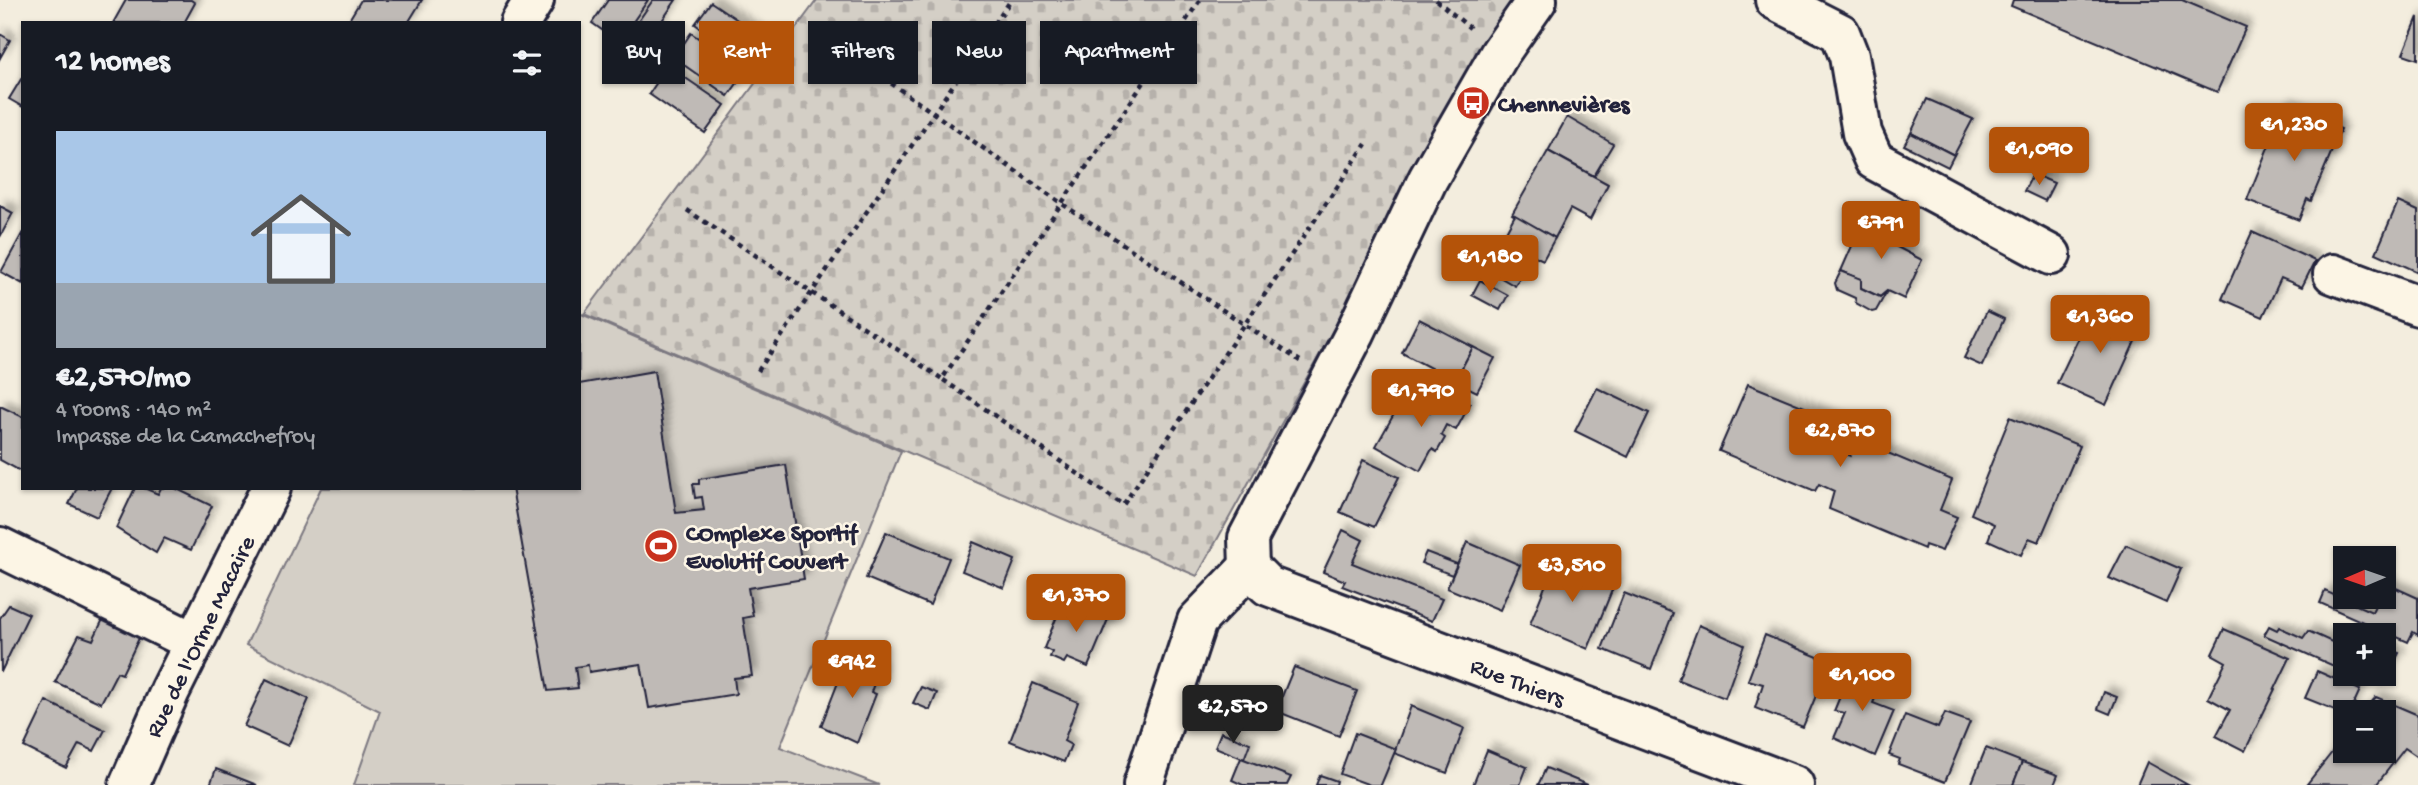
<!DOCTYPE html>
<html lang="en">
<head>
<meta charset="utf-8">
<style>
	body { margin:0; font-family:"Gochi Hand",sans-serif; background:#242831; color:#f1f3f6; height:100vh; display:flex; flex-direction:column; font-size:26px; white-space:nowrap }
	* { box-sizing:border-box; margin:0 }
	p { font-size:23px; color:#9ea1a6 }
	.icon { flex:none; width:38px; height:38px; fill:none; stroke:currentColor; stroke-width:2; stroke-linecap:round; stroke-linejoin:round }
	.map { position:relative; flex:1; overflow:hidden }
	.side { position:absolute; left:21px; top:21px; width:560px; height:469px; display:flex; flex-direction:column; background:#171b24; border-radius:0px; box-shadow:0 2px 5px #0004 }
	.side>* { flex:none }
	.banner { position:absolute; left:602px; top:21px; width:665px; height:63px; display:flex; gap:14px }
	.needle { width:46px; rotate:268deg }
	.fabs { position:absolute; left:2333px; top:546px; display:grid; gap:14px }
	.fabs a { display:grid; place-items:center; width:63px; height:63px; border-radius:0px; background:#171b24; box-shadow:0 2px 5px #0004; font-size:35px }
	.price { position:absolute; translate:-50% -60px; padding:0 16px; border-radius:7px; background:#b45309; color:#fff; font-size:23px; line-height:46px; filter:drop-shadow(0 2px 4px #0008) }
	.price::after { content:''; position:absolute; left:50%; top:42px; width:21px; height:16px; margin-left:-10px; background:inherit; clip-path:polygon(0 0,100% 0,50% 100%) }
	.price.selected { background:#222; color:#fff }
	ul { padding:0; list-style:none }
	li { display:grid; align-content:center; gap:14px; height:371px; padding:0 35px }
	li+li { border-top:2px solid #363941 }
	li span { display:grid; place-items:center; height:217px; border-radius:0px; color:#555 }
	li>.icon { margin-inline-start:auto }
	span .icon { width:126px; height:126px; fill:#fffc; stroke-width:1 }
	li b { font-size:30px }
	h2 { display:flex; justify-content:space-between; align-items:center; height:84px; padding:0 35px; font-size:30px }
	.pill { padding:0 24px; border-radius:0px; background:#171b24; box-shadow:0 2px 5px #0004; font-size:24px; line-height:63px }
	.pill.selected { background:#b45309; color:#fff }
	.map>svg:first-child { display:block }
</style>
</head>
<body>
<div class="map">
<svg width="2418" height="785" viewBox="0 0 2418 785">
	<defs>
		<pattern id="cemetery-stones" width="16" height="16" patternUnits="userSpaceOnUse" patternTransform="scale(1.75)"><rect width="16" height="16" fill="#d4cfc6"/><path d="M2 7V4a2 2 0 0 1 4 0v3zM10 15v-3a2 2 0 0 1 4 0v3z" fill="#b6b1ab"/></pattern>
		<filter id="shadow"><feDropShadow dx="6" dy="-6" stdDeviation="3.5" flood-color="#0004"/></filter>
	</defs>
	<rect width="100%" height="100%" fill="#f3edde"/>
	<filter id="ink" filterUnits="userSpaceOnUse"><feTurbulence type="fractalNoise" baseFrequency=".0143" numOctaves="2"/><feDisplacementMap in="SourceGraphic" scale="14" xChannelSelector="R" yChannelSelector="G"/><feConvolveMatrix kernelMatrix="1 2 1 2 8 2 1 2 1" color-interpolation-filters="sRGB"/></filter>
	<g filter="url(#ink)">
		<polygon fill="#d4cfc6" stroke="#7b7880" stroke-width="2" points="579,313 901,451 780,747 879,785 354,785 380,711 246,645 321,488 579,488"/>
		<polygon fill="url(#cemetery-stones)" stroke="#7b7880" stroke-width="2" points="817,0 1516,0 1197,576 584,314"/>
		<g fill="#bfbab6" stroke="#22223b" stroke-width="2" filter="url(#shadow)">
			<polygon points="126,0 191,0 195,3 184,23 113,23"/>
			<polygon points="361,0 422,0 408,23 347,23"/>
			<polygon points="608,0 648,0 619,42 592,23"/>
			<polygon points="653,0 676,0 644,47 628,36"/>
			<polygon points="2013,0 2182,0 2246,27 2217,92 2011,6"/>
			<polygon points="711,2 767,40 750,64 695,24"/>
			<polygon points="2418,17 2418,59 2403,54"/>
			<polygon points="691,33 746,71 728,96 674,58"/>
			<polygon points="0,34 10,40 0,58"/>
			<polygon points="668,66 725,105 705,133 649,94"/>
			<polygon points="23,76 23,107 9,99"/>
			<polygon points="1927,99 1973,119 1954,155 1911,133"/>
			<polygon points="2285,105 2341,129 2311,201 2307,199 2299,220 2247,200"/>
			<polygon points="1567,117 1613,144 1594,176 1548,151"/>
			<polygon points="1911,133 1954,155 1948,167 1904,145"/>
			<polygon points="1548,151 1608,184 1590,220 1570,209 1555,238 1512,214"/>
			<polygon points="2033,174 2054,183 2045,201 2024,191"/>
			<polygon points="2398,202 2418,211 2418,272 2376,253"/>
			<polygon points="0,206 13,213 0,237"/>
			<polygon points="1515,215 1555,238 1543,260 1533,255 1515,286 1486,269"/>
			<polygon points="1865,216 1903,235 1897,247 1922,260 1904,299 1887,291 1880,297 1861,288 1861,279 1841,271"/>
			<polygon points="23,232 23,284 1,272"/>
			<polygon points="2252,232 2315,261 2302,287 2281,278 2263,317 2222,299"/>
			<polygon points="1841,271 1861,279 1861,288 1880,297 1887,291 1876,311 1872,312 1856,303 1855,298 1837,290 1835,283"/>
			<polygon points="1480,280 1508,295 1500,310 1472,295"/>
			<polygon points="2094,306 2142,326 2106,405 2057,383"/>
			<polygon points="1987,311 2004,319 1982,366 1964,358"/>
			<polygon points="1419,319 1473,347 1455,381 1402,353"/>
			<polygon points="1473,347 1495,358 1477,392 1455,381"/>
			<polygon points="654,371 676,513 704,510 702,497 695,498 693,484 699,484 699,479 786,465 804,579 748,588 753,616 743,618 752,676 734,678 736,694 649,708 641,664 589,672 588,665 575,667 578,688 548,691 512,488 579,488 579,384"/>
			<polygon points="1748,384 1844,423 1834,449 1850,456 1857,440 1952,480 1940,510 1957,517 1942,551 1925,545 1924,549 1829,509 1834,491 1819,484 1815,491 1719,451"/>
			<polygon points="1597,388 1649,413 1628,457 1575,431"/>
			<polygon points="1442,390 1470,404 1456,430 1446,425 1441,435 1445,438 1437,452 1432,449 1420,471 1376,446 1403,398 1430,412"/>
			<polygon points="0,406 23,417 23,466 20,471 0,460"/>
			<polygon points="2010,417 2080,446 2039,542 2029,538 2021,555 1988,540 1994,524 1971,514"/>
			<polygon points="1363,460 1399,477 1374,527 1340,512"/>
			<polygon points="77,488 112,488 97,517 69,504"/>
			<polygon points="135,488 144,488 158,494 161,488 175,488 212,506 191,550 164,538 156,553 116,528"/>
			<polygon points="1343,530 1363,540 1352,563 1442,599 1432,621 1342,586 1345,581 1323,572"/>
			<polygon points="886,532 949,558 930,605 866,578"/>
			<polygon points="973,542 1015,560 1004,588 962,571"/>
			<polygon points="1467,542 1520,565 1500,610 1447,588"/>
			<polygon points="2126,545 2181,569 2166,603 2109,578"/>
			<polygon points="1426,552 1457,564 1452,575 1421,563"/>
			<polygon points="1556,559 1615,583 1588,649 1530,624"/>
			<polygon points="2385,583 2418,598 2418,635 2413,632 2408,642 2320,603 2325,591 2372,612 2379,597 2384,597"/>
			<polygon points="1624,593 1673,613 1651,669 1602,649"/>
			<polygon points="1064,599 1109,617 1088,667 1067,658 1064,663 1050,657 1052,652 1044,648"/>
			<polygon points="9,605 29,614 1,672 0,618"/>
			<polygon points="105,615 141,634 122,674 117,672 101,703 55,682 79,635 93,640"/>
			<polygon points="1699,625 1744,645 1725,698 1678,680"/>
			<polygon points="2269,626 2277,630 2279,627 2303,638 2308,631 2332,642 2335,639 2345,643 2345,671 2264,635"/>
			<polygon points="2224,629 2290,658 2245,751 2216,736 2230,710 2208,698 2226,662 2212,654"/>
			<polygon points="1765,635 1830,662 1803,727 1755,708 1763,684 1748,680"/>
			<polygon points="2384,647 2399,653 2393,665 2389,664 2379,685 2352,674 2384,674"/>
			<polygon points="848,657 879,670 871,692 876,694 857,743 821,726"/>
			<polygon points="1294,667 1357,691 1339,736 1276,711"/>
			<polygon points="1852,667 1883,680 1873,703 1894,711 1875,756 1834,738 1845,713 1834,711"/>
			<polygon points="2317,671 2360,690 2350,712 2345,712 2345,714 2305,698"/>
			<polygon points="266,679 309,699 288,746 244,726"/>
			<polygon points="1033,683 1078,702 1064,741 1071,745 1064,762 1010,741"/>
			<polygon points="921,687 937,693 930,710 913,703"/>
			<polygon points="2104,692 2117,697 2110,714 2098,709"/>
			<polygon points="2376,697 2418,715 2418,757 2405,748 2376,785 2307,784 2345,736 2345,751 2384,751 2384,712 2363,712"/>
			<polygon points="46,701 105,730 94,751 79,744 66,768 24,747"/>
			<polygon points="1411,706 1464,728 1447,773 1394,753"/>
			<polygon points="1945,713 1970,722 1945,782 1898,764 1900,759 1889,755 1905,715 1938,728"/>
			<polygon points="1221,732 1250,743 1244,759 1215,747"/>
			<polygon points="1355,733 1396,749 1381,785 1370,785 1340,774"/>
			<polygon points="1986,748 2022,762 2013,785 1971,785"/>
			<polygon points="1487,750 1527,767 1520,785 1473,785"/>
			<polygon points="1241,758 1291,777 1287,785 1243,785 1232,780"/>
			<polygon points="2022,762 2058,775 2054,785 2013,785"/>
			<polygon points="2147,762 2188,785 2137,785"/>
			<polygon points="1546,768 1588,785 1538,785"/>
			<polygon points="216,769 257,785 210,785"/>
			<polygon points="1320,775 1337,781 1336,785 1316,785"/>
		</g>
		<g fill="none" stroke-linecap="round" stroke-linejoin="round">
			<g stroke="#22223b" stroke-width="44">
				<g id="minor">
					<polyline points="1775,0 1840,33 1849,56 1862,133 1874,160 2051,255"/>
					<polyline points="520,23 534,0"/>
					<polyline points="2333,274 2418,306"/>
					<polyline points="0,547 194,642"/>
					<polyline points="1249,567 1248,538 1355,333 1428,179 1500,53 1537,0"/>
					<polyline points="1249,567 1268,586 1794,785"/>
					<polyline points="129,785 170,691 271,488"/>
					<polyline points="1143,785 1197,621 1249,567"/>
				</g>
			</g>
			<g stroke="#22223b" stroke-width="4.5" stroke-dasharray="5 5" stroke-linecap="butt">
				<polyline points="1200,0 942,379 1123,505 1366,144"/>
				<polyline points="1436,0 1470,28"/>
				<polyline points="834,43 1061,203 1300,361"/>
				<polyline points="687,210 942,379"/>
				<polyline points="758,371 1011,0"/>
			</g>
			<use href="#minor" stroke="#fcf5e5" stroke-width="38"/>
		</g>
	</g>
	<defs>
		<g id="bus-disc" transform="scale(1.75)"><circle r="9.5" fill="#c8321e" stroke="#fcf5e5"/><path d="M-5-6H5V4H4V6H2V4H-2V6H-4V4H-5ZM-3.5-4V0h7V-4ZM-3.5 1.2v1.5H-2V1.2ZM2 1.2v1.5H3.5V1.2Z" fill="#fff"/></g>
		<g id="stadium-disc" transform="scale(1.75)"><circle r="9.5" fill="#c8321e" stroke="#fcf5e5"/><path d="M0-5a6.5 5 0 1 0 0 10a6.5 5 0 1 0 0-10ZM-3.5-1.8h7v3.6h-7Z" fill="#fff"/></g>
	</defs>
	<g fill-rule="evenodd">
		<use href="#bus-disc" x="1473" y="103"/>
		<use href="#stadium-disc" x="661" y="546"/>
	</g>
	<g text-anchor="middle" stroke-width="5" stroke-linejoin="round" paint-order="stroke">
		<g font-size="24" font-weight="bold" fill="#22223b" stroke="#fcf5e5" text-anchor="start">
			<text x="1498" y="111">Chennevières</text>
			<text x="686" y="540">COmplexe Sportif<tspan x="686" dy="28">Evolutif Couvert</tspan></text>
		</g>
		<g font-size="24" fill="#22223b" stroke="#fcf5e5">
			<text transform="translate(199 636) rotate(-64)" y="8">Rue de l'Orme Macaire</text>
			<text transform="translate(1518 681) rotate(21)" y="8">Rue Thiers</text>
		</g>
	</g>
</svg>
<div class="fabs">
<a><svg class="needle" viewBox="-14 -14 28 28"><path d="M0-13l5 13h-10z" fill="#e53935"/><path d="M0 13l5-13h-10z" fill="#9ea1a6"/></svg></a>
<a>+</a>
<a>−</a>
</div>
<b class="price" style="left:2294px;top:163px">€1,230</b>
<b class="price" style="left:2039px;top:187px">€1,090</b>
<b class="price" style="left:1881px;top:261px">€791</b>
<b class="price" style="left:1490px;top:295px">€1,180</b>
<b class="price" style="left:2100px;top:355px">€1,360</b>
<b class="price" style="left:1421px;top:429px">€1,790</b>
<b class="price" style="left:1840px;top:469px">€2,870</b>
<b class="price" style="left:1572px;top:604px">€3,510</b>
<b class="price" style="left:1076px;top:634px">€1,370</b>
<b class="price" style="left:852px;top:700px">€942</b>
<b class="price" style="left:1862px;top:713px">€1,100</b>
<b class="price selected" style="left:1233px;top:745px">€2,570</b>
<div class="banner">
<a class="pill">Buy</a>
<a class="pill selected">Rent</a>
<a class="pill">Filters</a>
<a class="pill">New</a>
<a class="pill">Apartment</a>
</div>
<section class="side">
<h2>12 homes<svg class="icon" aria-label="filters" viewBox="0 0 24 24"><path d="M4 7h16M4 17h16"/><circle cx="9" cy="7" r="2"/><circle cx="15" cy="17" r="2"/></svg></h2>
<ul>
<li><span style="background:linear-gradient(#a9c7e8 70%,#9aa5b1 0)"><svg class="icon" aria-label="home" viewBox="0 0 24 24"><path d="M3 11l9-7 9 7M6 9v11h12V9"/></svg></span><div><b>€2,570/mo</b><p>4 rooms · 140 m²</p><p>Impasse de la Camachefroy</p></div></li>
</ul>
</section>
</div>
</body>
</html>
